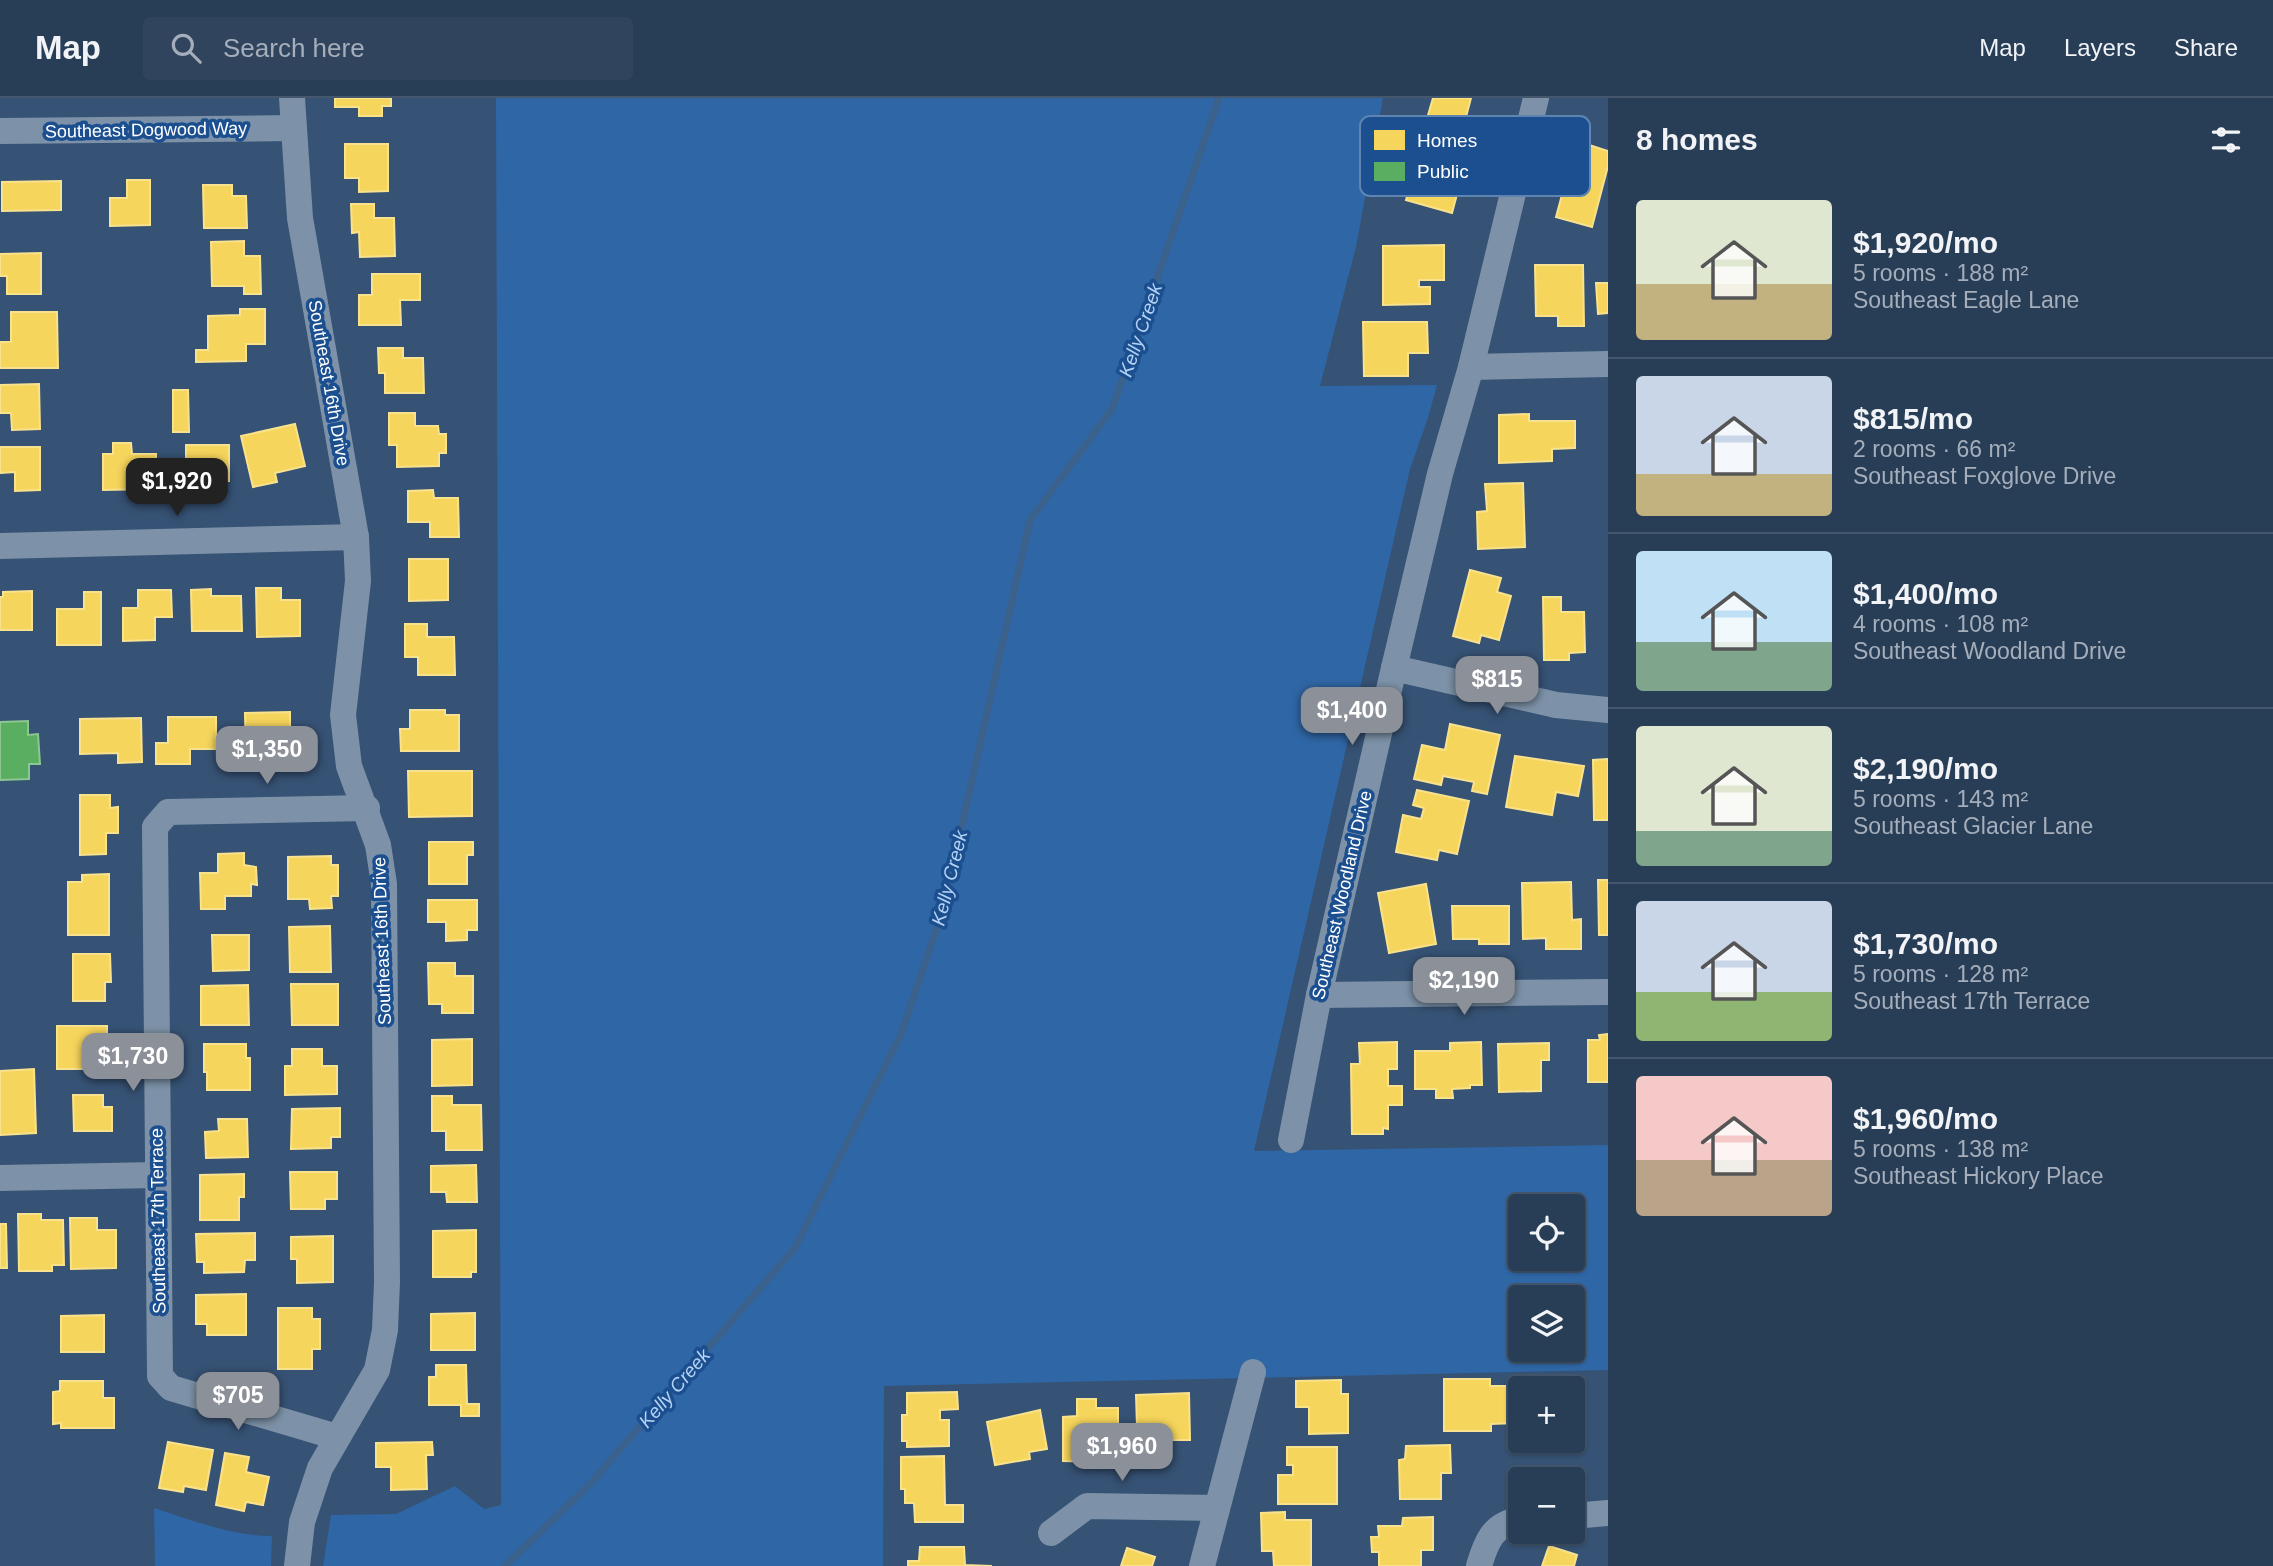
<!DOCTYPE html>
<html lang="en">
<head>
<meta charset="utf-8">
<style>
	body { margin:0; font-family:Arial,sans-serif; background:#30455d; color:#f1f3f6; height:100vh; display:flex; flex-direction:column; font-size:26px; white-space:nowrap }
	* { box-sizing:border-box; margin:0 }
	p { font-size:23px; color:#a5aeba }
	.icon { flex:none; width:38px; height:38px; fill:none; stroke:currentColor; stroke-width:2; stroke-linecap:round; stroke-linejoin:round }
	.map { position:relative; flex:1; overflow:hidden }
	.panel { display:flex; flex-direction:column; background:#283e57; width:665px }
	.panel>* { flex:none }
	.tools { position:absolute; left:1508px; top:1096px; display:grid; gap:14px }
	.tools a { display:grid; place-items:center; width:77px; height:77px; border-radius:7px; background:#283e57; box-shadow:0 2px 5px #0004,0 0 0 2px #44576d; font-size:35px }
	.price { position:absolute; translate:-50% -60px; padding:0 16px; border-radius:14px; background:#8c9099; color:#fff; font-size:23px; line-height:46px; filter:drop-shadow(0 2px 4px #0008) }
	.price::after { content:''; position:absolute; left:50%; top:42px; width:21px; height:16px; margin-left:-10px; background:inherit; clip-path:polygon(0 0,100% 0,50% 100%) }
	.price.active { background:#222; color:#fff }
	ul { padding:0; list-style:none }
	li { display:flex; align-items:center; gap:21px; height:175px; padding:0 28px }
	li+li { border-top:2px solid #44576d }
	li span { display:grid; place-items:center; flex:none; width:196px; height:140px; border-radius:7px; color:#555 }
	li>.icon { margin-inline-start:auto }
	span .icon { width:84px; height:84px; fill:#fffc; stroke-width:1 }
	li b { font-size:30px }
	h2 { display:flex; justify-content:space-between; align-items:center; height:84px; padding:0 28px; font-size:30px }
	header { display:flex; align-items:center; gap:42px; box-sizing:border-box; height:98px; padding:0 35px; background:#283e57; border-bottom:2px solid #44576d }
	header strong { font-size:33px }
	nav { display:flex; gap:38px; margin-inline-start:auto; font-size:24px }
	.search { width:490px; height:63px; background:#30455d; display:flex; align-items:center; gap:18px; box-sizing:border-box; padding:0 24px; border-radius:7px; color:#a5aeba; font-size:26px }
	main { display:flex; flex:1; min-height:0 }
	.map>svg:first-child { display:block }
</style>
</head>
<body>
<header>
<strong>Map</strong>
<div class="search"><svg class="icon" aria-label="search" viewBox="0 0 24 24"><circle cx="10" cy="10" r="6"/><path d="M15 15l6 6"/></svg>Search here</div>
<nav><a>Map</a><a>Layers</a><a>Share</a></nav>
</header>
<main>
<div class="map">
<svg width="1608" height="1468" viewBox="0 0 1608 1468">
	<rect width="100%" height="100%" fill="#365274"/>
	<g fill="#2f66a5" fill-rule="evenodd">
		<path d="M496,0H1383L1356,149L1320,288L1437,287L1428,320L1410,371L1254,1053L1608,1047V1272L884,1288L883,1468H323L331,1417L396,1416L455,1388L484,1411L501,1407ZM1521,1108H1573V1160H1521ZM1521,1199H1573V1251H1521Z"/>
		<path d="M154,1410C192,1422 232,1438 272,1438L271,1468H155Z"/>
	</g>
	<g fill="#f6d55c" stroke="#f9e28d" stroke-width="2">
		<polygon points="335,0 391,0 391,8 382,8 382,18 359,18 359,9 335,9"/>
		<polygon points="1433,0 1471,0 1462,34 1426,24"/>
		<polygon points="1435,39 1457,44 1446,82 1460,85 1452,115 1406,102 1418,61 1428,64"/>
		<polygon points="345,46 388,46 388,93 359,94 359,80 345,80"/>
		<polygon points="1586,46 1608,53 1608,68 1592,129 1556,119 1573,56 1583,58"/>
		<polygon points="127,82 150,82 150,127 110,128 110,100 127,100"/>
		<polygon points="61,83 61,112 2,113 2,84"/>
		<polygon points="203,87 232,87 232,98 246,98 247,130 204,130"/>
		<polygon points="351,106 374,106 374,120 394,120 395,158 360,159 359,134 352,135"/>
		<polygon points="244,143 244,158 260,158 261,196 244,196 244,188 212,188 211,144"/>
		<polygon points="1444,147 1444,182 1419,182 1419,189 1430,189 1430,206 1383,207 1383,148"/>
		<polygon points="41,155 41,196 7,196 7,178 0,178 0,156"/>
		<polygon points="1535,167 1583,167 1584,228 1558,228 1558,218 1536,218"/>
		<polygon points="372,176 420,176 420,202 400,202 401,227 359,227 359,197 372,197"/>
		<polygon points="1596,185 1608,185 1608,215 1598,216"/>
		<polygon points="240,211 265,211 265,246 246,246 246,263 196,264 196,252 208,252 208,218 240,217"/>
		<polygon points="11,214 57,214 58,270 0,270 0,244 11,244"/>
		<polygon points="1363,224 1427,224 1428,255 1408,255 1408,278 1364,278"/>
		<polygon points="378,250 403,250 403,260 423,260 424,295 385,295 385,275 379,275"/>
		<polygon points="39,286 40,331 12,332 11,315 0,315 0,287"/>
		<polygon points="173,292 188,292 189,334 173,334"/>
		<polygon points="389,315 415,315 415,328 438,328 439,336 446,336 446,355 439,355 439,368 397,369 397,347 389,347"/>
		<polygon points="1529,316 1529,323 1575,323 1575,350 1552,351 1552,363 1499,365 1499,317"/>
		<polygon points="295,326 305,368 275,375 277,384 253,389 241,338"/>
		<polygon points="113,345 131,345 132,356 156,356 156,391 103,392 103,356 113,356"/>
		<polygon points="186,347 229,347 229,383 213,383 213,393 179,394 179,372 186,372"/>
		<polygon points="0,349 40,349 40,392 15,393 15,374 0,375"/>
		<polygon points="1523,385 1525,449 1478,451 1477,414 1487,413 1485,386"/>
		<polygon points="433,392 434,400 458,400 459,439 430,439 430,424 408,424 408,393"/>
		<polygon points="409,461 448,461 448,502 409,503"/>
		<polygon points="1470,472 1501,480 1497,494 1511,498 1499,542 1481,537 1479,545 1453,538"/>
		<polygon points="256,490 281,490 281,502 300,502 300,538 257,539"/>
		<polygon points="211,491 211,498 241,498 242,533 192,533 191,492"/>
		<polygon points="138,492 171,492 172,519 155,519 155,542 123,543 123,510 138,510"/>
		<polygon points="32,493 32,532 0,532 0,499 3,499 3,494"/>
		<polygon points="84,494 101,494 101,547 57,547 57,511 84,511"/>
		<polygon points="1543,499 1561,499 1561,514 1584,514 1585,554 1569,555 1569,562 1544,562"/>
		<polygon points="405,526 427,526 427,539 454,539 455,577 418,577 418,559 405,559"/>
		<polygon points="410,612 445,612 445,617 459,617 459,653 401,653 400,631 410,631"/>
		<polygon points="290,614 290,650 270,651 270,670 246,670 245,615"/>
		<polygon points="168,619 216,619 216,651 190,651 190,666 156,666 156,645 168,645"/>
		<polygon points="141,620 142,664 118,665 118,655 80,656 80,621"/>
		<polygon points="1450,626 1500,637 1487,696 1472,693 1474,684 1443,678 1441,687 1414,681 1422,647 1445,652"/>
		<polygon points="1515,658 1584,668 1578,698 1556,694 1552,717 1506,709"/>
		<polygon points="1608,661 1608,722 1594,722 1593,662"/>
		<polygon points="408,673 472,673 472,718 409,719"/>
		<polygon points="1417,692 1469,703 1457,756 1439,752 1437,762 1396,754 1403,717 1421,721 1424,710 1413,707"/>
		<polygon points="80,697 110,697 110,710 118,709 118,735 106,735 106,756 80,757"/>
		<polygon points="429,744 473,744 473,757 467,757 467,786 429,786"/>
		<polygon points="244,755 244,767 256,769 257,787 251,786 251,798 225,798 225,811 201,811 200,775 218,775 218,756"/>
		<polygon points="331,758 331,767 338,767 338,798 331,798 332,810 310,811 309,801 288,801 288,759"/>
		<polygon points="109,776 109,837 68,837 68,784 82,784 82,777"/>
		<polygon points="1598,782 1608,782 1608,837 1599,837"/>
		<polygon points="1571,784 1572,822 1581,821 1581,851 1546,851 1546,840 1523,841 1522,785"/>
		<polygon points="1426,786 1436,846 1389,855 1378,795"/>
		<polygon points="428,802 477,802 477,832 467,832 467,842 446,843 446,824 428,824"/>
		<polygon points="1452,808 1509,808 1509,846 1479,846 1479,841 1453,841"/>
		<polygon points="330,828 331,874 290,874 289,829"/>
		<polygon points="212,837 249,837 249,872 213,873"/>
		<polygon points="73,856 110,856 111,884 105,884 105,903 73,903"/>
		<polygon points="428,865 455,865 455,878 473,878 473,915 442,915 442,906 429,906"/>
		<polygon points="291,886 338,886 338,927 292,927"/>
		<polygon points="248,887 249,927 201,927 201,888"/>
		<rect x="57" y="928" width="50" height="43"/>
		<polygon points="1608,936 1608,984 1588,984 1588,942 1600,942 1599,937"/>
		<polygon points="472,941 472,987 432,988 432,942"/>
		<polygon points="1397,944 1397,971 1388,971 1388,988 1402,988 1402,1007 1388,1007 1388,1031 1383,1030 1383,1036 1352,1036 1351,966 1360,966 1359,945"/>
		<polygon points="1481,944 1482,987 1470,987 1470,990 1452,991 1453,1000 1436,1000 1436,991 1415,991 1415,953 1450,953 1450,945"/>
		<polygon points="1549,945 1549,962 1541,962 1541,993 1499,994 1498,946"/>
		<polygon points="204,946 246,946 246,960 250,960 250,992 207,992 207,974 204,974"/>
		<polygon points="292,951 322,951 322,968 337,968 337,996 285,997 285,968 292,968"/>
		<polygon points="34,971 36,1035 0,1037 0,973"/>
		<polygon points="73,997 103,997 103,1009 112,1009 112,1033 74,1033"/>
		<polygon points="432,998 452,998 452,1007 481,1007 482,1052 446,1052 446,1033 432,1033"/>
		<polygon points="340,1010 340,1039 331,1039 331,1050 291,1051 292,1011"/>
		<polygon points="218,1021 247,1021 248,1059 206,1060 205,1034 219,1033"/>
		<polygon points="476,1067 477,1104 447,1104 446,1094 431,1094 431,1068"/>
		<polygon points="290,1074 337,1074 337,1101 325,1101 325,1111 291,1111"/>
		<polygon points="244,1076 244,1099 239,1099 239,1122 200,1122 200,1077"/>
		<polygon points="18,1116 41,1116 41,1122 63,1122 64,1167 52,1167 52,1173 19,1173"/>
		<polygon points="70,1120 97,1120 97,1132 116,1132 116,1170 71,1171"/>
		<polygon points="0,1126 6,1126 7,1170 0,1170"/>
		<polygon points="476,1132 476,1174 471,1174 471,1179 433,1179 433,1133"/>
		<polygon points="255,1135 255,1162 245,1162 244,1174 204,1175 204,1164 197,1164 196,1136"/>
		<polygon points="333,1138 333,1184 297,1185 297,1161 291,1161 291,1139"/>
		<polygon points="246,1196 246,1237 207,1237 207,1226 196,1226 196,1197"/>
		<polygon points="278,1210 312,1210 312,1221 320,1221 320,1251 312,1251 312,1271 278,1271"/>
		<polygon points="475,1215 475,1252 431,1252 431,1216"/>
		<polygon points="104,1217 104,1254 61,1254 61,1218"/>
		<polygon points="436,1267 466,1267 467,1306 479,1306 479,1318 461,1318 461,1307 429,1307 429,1279 436,1279"/>
		<polygon points="1444,1281 1490,1281 1490,1288 1515,1288 1515,1325 1491,1326 1491,1333 1444,1333"/>
		<polygon points="1341,1282 1341,1296 1348,1296 1348,1335 1309,1336 1309,1309 1296,1309 1296,1283"/>
		<polygon points="60,1283 103,1283 103,1300 114,1300 114,1330 61,1330 61,1325 53,1326 53,1294 60,1293"/>
		<polygon points="957,1294 958,1311 940,1312 940,1322 949,1322 949,1348 907,1349 907,1343 902,1343 902,1317 907,1317 907,1295"/>
		<polygon points="1189,1295 1190,1342 1171,1342 1171,1360 1138,1361 1136,1297"/>
		<polygon points="1077,1301 1096,1301 1096,1310 1118,1310 1118,1335 1127,1335 1127,1365 1063,1363 1063,1319 1077,1318"/>
		<polygon points="1040,1312 1047,1351 1029,1354 1030,1361 995,1367 987,1324"/>
		<polygon points="168,1344 213,1352 206,1392 184,1388 183,1394 159,1390"/>
		<polygon points="432,1344 433,1357 426,1357 427,1391 391,1392 391,1369 376,1369 376,1345"/>
		<polygon points="1450,1347 1451,1375 1441,1375 1441,1401 1400,1401 1399,1362 1405,1361 1406,1348"/>
		<polygon points="1287,1349 1337,1349 1337,1406 1278,1406 1278,1377 1293,1377 1293,1367 1287,1367"/>
		<polygon points="225,1355 249,1359 246,1374 269,1379 263,1407 246,1404 244,1413 216,1407"/>
		<polygon points="944,1358 945,1407 963,1407 963,1424 915,1424 914,1405 905,1405 905,1391 901,1391 901,1359"/>
		<polygon points="1285,1414 1285,1422 1311,1422 1311,1468 1274,1468 1273,1453 1262,1453 1261,1415"/>
		<polygon points="1433,1419 1433,1452 1421,1452 1421,1468 1379,1468 1379,1454 1372,1454 1371,1439 1379,1439 1378,1428 1402,1428 1403,1420"/>
		<polygon points="1549,1448 1577,1457 1574,1468 1542,1468"/>
		<polygon points="920,1449 964,1449 965,1467 992,1468 908,1468 908,1463 919,1463"/>
		<polygon points="1127,1450 1155,1459 1152,1468 1121,1468"/>
	</g>
	<polygon fill="#5aae61" stroke="#8cc690" stroke-width="2" points="28,623 28,637 38,636 40,666 29,666 29,681 0,682 0,624"/>
	<g fill="none" stroke-linecap="round" stroke-linejoin="round">
		<polyline stroke="#3b618d" stroke-width="7" points="505,1468 590,1386 795,1150 901,936 943,812 1030,422 1112,311 1219,0"/>
		<g stroke="#7d92a8" stroke-width="26">
			<polyline points="292,0 300,120 356,439 358,483 343,617 349,668 378,747 384,786 387,1184 385,1232 377,1272 320,1370 302,1424 297,1468"/>
			<polyline points="0,33 293,30"/>
			<polyline points="1471,269 1608,266"/>
			<polyline points="0,448 356,439"/>
			<polyline points="1394,570 1556,607 1608,612"/>
			<polyline points="1319,897 1608,894"/>
			<polyline points="1291,1042 1319,897 1394,570 1440,376 1471,269 1536,0"/>
			<polyline points="0,1080 157,1077"/>
			<polyline points="337,1339 171,1290 160,1278 155,729 168,714 367,710"/>
			<polyline points="1573,1418 1608,1415"/>
			<polyline points="1051,1435 1087,1408 1217,1410"/>
			<polyline points="1202,1468 1253,1274"/>
			<path d="M1479,1468C1486,1444 1493,1425 1521,1422"/>
		</g>
	</g>
	<g text-anchor="middle" stroke-width="7" stroke-linejoin="round" paint-order="stroke">
		<g font-size="18" fill="#fff" stroke="#1b4f8f">
			<text transform="translate(146 32) rotate(-1)" y="6">Southeast Dogwood Way</text>
			<text transform="translate(329 285) rotate(80)" y="6">Southeast 16th Drive</text>
			<text transform="translate(1342 797) rotate(-77)" y="6">Southeast Woodland Drive</text>
			<text transform="translate(382 843) rotate(-92)" y="6">Southeast 16th Drive</text>
			<text transform="translate(158 1123) rotate(-91)" y="6">Southeast 17th Terrace</text>
		</g>
		<g font-size="19" font-style="italic" fill="#b5d3f5" stroke="#1b4f8f">
			<text transform="translate(1140 232) rotate(-71)" y="7">Kelly Creek</text>
			<text transform="translate(949 780) rotate(-76)" y="7">Kelly Creek</text>
			<text transform="translate(674 1290) rotate(-49)" y="7">Kelly Creek</text>
		</g>
	</g>
	<rect x="1360" y="18" width="230" height="80" rx="10" fill="#1b4f8f" stroke="#5f84b1" stroke-width="2"/>
	<rect x="1374" y="32" width="31" height="20" fill="#f6d55c"/>
	<rect x="1374" y="64" width="31" height="19" fill="#5aae61"/>
	<g font-size="19" fill="#fff">
		<text x="1417" y="49">Homes</text>
		<text x="1417" y="80">Public</text>
	</g>
</svg>
<div class="tools">
<a><svg class="icon" aria-label="locate" viewBox="0 0 24 24"><circle cx="12" cy="12" r="6"/><path d="M12 2v4M12 18v4M2 12h4M18 12h4"/></svg></a>
<a><svg class="icon" aria-label="layers" viewBox="0 0 24 24"><path d="M12 4l9 5-9 5-9-5zM3 14l9 5 9-5"/></svg></a>
<a>+</a>
<a>−</a>
</div>
<b class="price active" style="left:177px;top:420px">$1,920</b>
<b class="price" style="left:1497px;top:618px">$815</b>
<b class="price" style="left:1352px;top:649px">$1,400</b>
<b class="price" style="left:267px;top:688px">$1,350</b>
<b class="price" style="left:1464px;top:919px">$2,190</b>
<b class="price" style="left:133px;top:995px">$1,730</b>
<b class="price" style="left:238px;top:1334px">$705</b>
<b class="price" style="left:1122px;top:1385px">$1,960</b>
</div>
<section class="panel">
<h2>8 homes<svg class="icon" aria-label="filters" viewBox="0 0 24 24"><path d="M4 7h16M4 17h16"/><circle cx="9" cy="7" r="2"/><circle cx="15" cy="17" r="2"/></svg></h2>
<ul>
<li><span style="background:linear-gradient(#dfe7d0 60%,#c2b280 0)"><svg class="icon" aria-label="home" viewBox="0 0 24 24"><path d="M3 11l9-7 9 7M6 9v11h12V9"/></svg></span><div><b>$1,920/mo</b><p>5 rooms · 188 m²</p><p>Southeast Eagle Lane</p></div></li>
<li><span style="background:linear-gradient(#c9d6e8 70%,#c2b280 0)"><svg class="icon" aria-label="home" viewBox="0 0 24 24"><path d="M3 11l9-7 9 7M6 9v11h12V9"/></svg></span><div><b>$815/mo</b><p>2 rooms · 66 m²</p><p>Southeast Foxglove Drive</p></div></li>
<li><span style="background:linear-gradient(#bfe0f5 65%,#7fa58c 0)"><svg class="icon" aria-label="home" viewBox="0 0 24 24"><path d="M3 11l9-7 9 7M6 9v11h12V9"/></svg></span><div><b>$1,400/mo</b><p>4 rooms · 108 m²</p><p>Southeast Woodland Drive</p></div></li>
<li><span style="background:linear-gradient(#dfe7d0 75%,#7fa58c 0)"><svg class="icon" aria-label="home" viewBox="0 0 24 24"><path d="M3 11l9-7 9 7M6 9v11h12V9"/></svg></span><div><b>$2,190/mo</b><p>5 rooms · 143 m²</p><p>Southeast Glacier Lane</p></div></li>
<li><span style="background:linear-gradient(#c9d6e8 65%,#8fb573 0)"><svg class="icon" aria-label="home" viewBox="0 0 24 24"><path d="M3 11l9-7 9 7M6 9v11h12V9"/></svg></span><div><b>$1,730/mo</b><p>5 rooms · 128 m²</p><p>Southeast 17th Terrace</p></div></li>
<li><span style="background:linear-gradient(#f6c9c9 60%,#b9a48a 0)"><svg class="icon" aria-label="home" viewBox="0 0 24 24"><path d="M3 11l9-7 9 7M6 9v11h12V9"/></svg></span><div><b>$1,960/mo</b><p>5 rooms · 138 m²</p><p>Southeast Hickory Place</p></div></li>
</ul>
</section>
</main>
</body>
</html>
